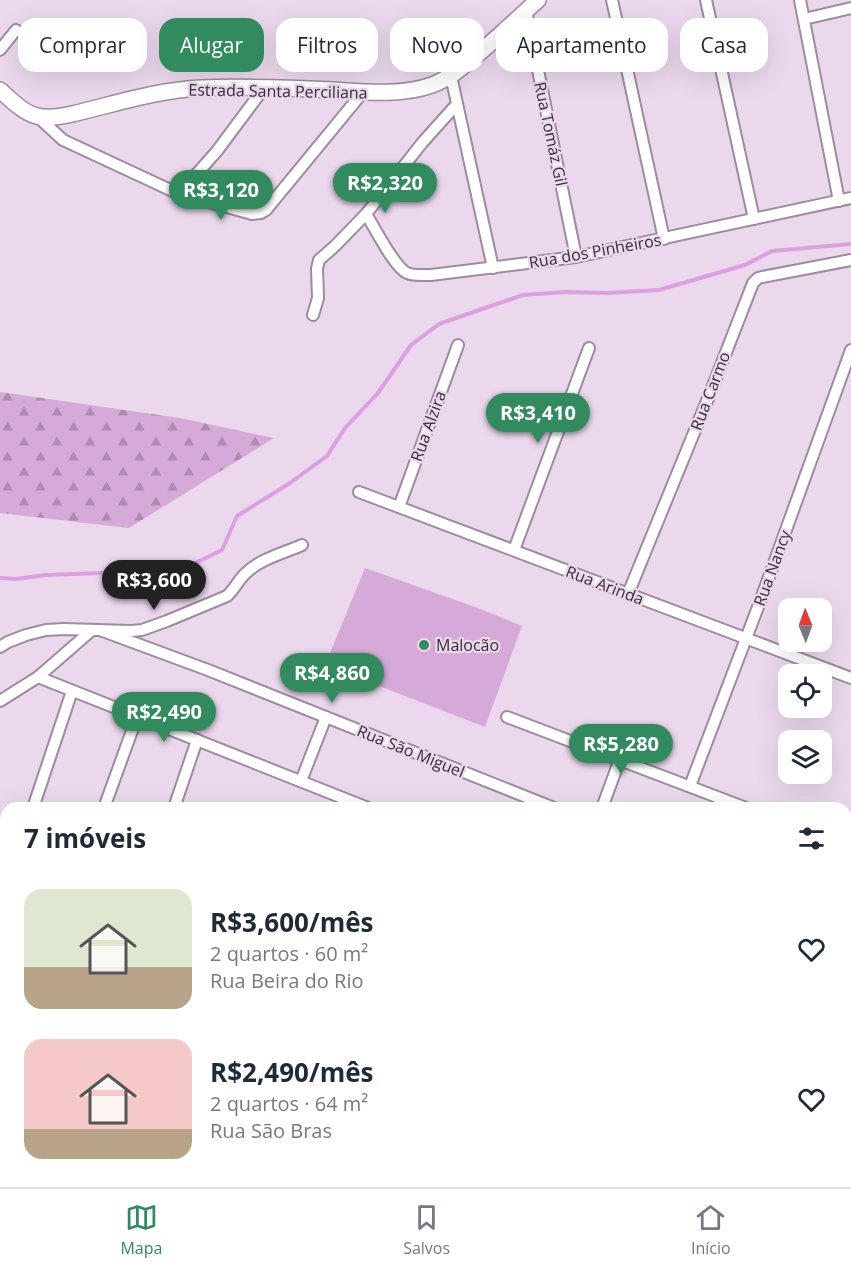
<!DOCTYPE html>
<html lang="pt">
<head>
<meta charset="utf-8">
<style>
	body { margin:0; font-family:"Open Sans",sans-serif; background:#f2f2f3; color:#1f2937; height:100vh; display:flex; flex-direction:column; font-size:22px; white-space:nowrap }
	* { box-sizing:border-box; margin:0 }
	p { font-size:20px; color:#747a83 }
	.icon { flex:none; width:33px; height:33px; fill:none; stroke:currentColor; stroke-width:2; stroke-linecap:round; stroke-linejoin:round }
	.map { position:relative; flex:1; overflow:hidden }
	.sheet { position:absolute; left:0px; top:802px; width:852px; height:386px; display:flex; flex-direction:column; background:#fff; border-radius:18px 18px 0 0; box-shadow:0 6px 24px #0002 }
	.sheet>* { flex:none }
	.hud { position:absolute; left:18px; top:18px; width:816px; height:54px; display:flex; gap:12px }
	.needle { width:39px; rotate:359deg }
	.controls { position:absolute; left:778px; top:598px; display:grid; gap:12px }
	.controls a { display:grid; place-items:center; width:54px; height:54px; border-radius:12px; background:#fff; box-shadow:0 6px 24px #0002; font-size:30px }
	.price { position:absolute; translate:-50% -51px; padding:0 14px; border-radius:21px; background:#328a5f; color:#fff; font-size:20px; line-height:39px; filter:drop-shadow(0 2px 3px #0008) }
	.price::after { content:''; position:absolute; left:50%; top:36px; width:18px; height:14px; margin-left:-9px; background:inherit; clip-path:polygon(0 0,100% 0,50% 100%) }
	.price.selected { background:#222; color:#fff }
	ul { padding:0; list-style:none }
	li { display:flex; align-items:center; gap:18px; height:150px; padding:0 24px }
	li span { display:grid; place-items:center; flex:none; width:168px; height:120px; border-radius:18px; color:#555 }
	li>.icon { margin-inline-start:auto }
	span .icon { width:72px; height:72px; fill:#fffc; stroke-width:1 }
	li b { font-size:26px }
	h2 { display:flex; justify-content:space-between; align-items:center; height:72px; padding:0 24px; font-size:26px }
	.chip { padding:0 21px; border-radius:18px; background:#fff; box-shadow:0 6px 24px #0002; font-size:21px; line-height:54px }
	.chip.selected { background:#328a5f; color:#fff }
	.dock { display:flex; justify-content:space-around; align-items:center; height:84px; border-top:2px solid #e0e1e3; background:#fff; font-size:16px; color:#747a83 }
	.dock a { display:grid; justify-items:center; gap:3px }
	.dock .selected { color:#328a5f }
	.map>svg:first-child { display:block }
</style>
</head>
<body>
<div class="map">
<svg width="851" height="1187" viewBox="0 0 851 1187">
	<defs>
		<pattern id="forest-firs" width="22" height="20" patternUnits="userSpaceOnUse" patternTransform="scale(1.5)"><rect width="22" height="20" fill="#d5aad9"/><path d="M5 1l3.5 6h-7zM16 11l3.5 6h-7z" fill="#ae8bb1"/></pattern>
	</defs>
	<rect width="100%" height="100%" fill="#ebd8ed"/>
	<polygon fill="url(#forest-firs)" points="0,392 180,418 274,438 129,528 0,513"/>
	<polygon fill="#d5aad9" points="365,568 478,608 522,626 485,727 325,665"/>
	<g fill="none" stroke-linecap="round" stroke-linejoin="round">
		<polyline stroke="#dca0e1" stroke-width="4" points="0,578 16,579 46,575 101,573 146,572 187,567 222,550 237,516 290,483 327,456 345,428 378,393 411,345 439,324 523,295 565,292 607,293 659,290 745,265 772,251 851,244"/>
		<g stroke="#9d8c9f" stroke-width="14">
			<g id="street">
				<polyline points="612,0 664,239"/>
				<polyline points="706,0 754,219"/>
				<polyline points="800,0 839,201"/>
				<polyline points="526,11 576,257"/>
				<polyline points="804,19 851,8"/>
				<polyline points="0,50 16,30"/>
				<polyline points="451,76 493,268"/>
				<polyline points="264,88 217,151 179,194 252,214 261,213 266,210 363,92"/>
				<polyline points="38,117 63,140 179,194"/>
				<path d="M366,214C375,228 394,267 407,273C414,276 423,275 431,275L576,257L851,198"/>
				<polyline points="313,315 318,298 317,269 319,260 335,246 366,214 422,143 457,104"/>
				<polyline points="359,492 851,678"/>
				<polyline points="399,507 458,345"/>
				<polyline points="514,550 589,348"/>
				<polyline points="628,594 709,396 753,283 758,278 762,277 851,260"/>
				<polyline points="100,630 208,670 554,808"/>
				<path d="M0,647L8,642L26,635L46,630L64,629L131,631L142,630L167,621L227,596C235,589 238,580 246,573C260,559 284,553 302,545"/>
				<polyline points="38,677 368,808"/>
				<polyline points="0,701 38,677 92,630"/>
				<polyline points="507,717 746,808"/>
				<polyline points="301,781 326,717"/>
				<polyline points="690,786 761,599 851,350"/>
				<polyline points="33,808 72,691"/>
				<polyline points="104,808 137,717"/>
				<polyline points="174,808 197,740"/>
				<polyline points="602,808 620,759"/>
				<polyline points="846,853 851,851"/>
				<polyline points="6,887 3,896 6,898"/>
				<polyline points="0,969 6,973"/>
				<polyline points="0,1142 6,1142"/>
				<polyline points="167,1182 183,1187"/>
				<polyline points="293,1187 295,1182"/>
			</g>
		</g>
		<g stroke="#9d8c9f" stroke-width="18">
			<path id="secondary" d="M0,90C26,114 35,123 72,114C115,104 157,90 201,88C245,86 289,88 333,90C365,92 401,96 432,85C449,79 464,66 477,55C498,37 518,18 538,0"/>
		</g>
		<use href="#street" stroke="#fff" stroke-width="10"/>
		<use href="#secondary" stroke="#fff" stroke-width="15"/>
	</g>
	<circle fill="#328a5f" stroke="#ebd8ed" stroke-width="2" cx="424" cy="645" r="6"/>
	<g text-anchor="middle" stroke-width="4.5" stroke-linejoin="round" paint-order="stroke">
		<g font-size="16" fill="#362f37" stroke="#ebd8ed">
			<text transform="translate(278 91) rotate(1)" y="6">Estrada Santa Perciliana</text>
			<text transform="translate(551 134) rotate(78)" y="6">Rua Tomáz Gil</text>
			<text transform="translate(595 251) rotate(-10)" y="6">Rua dos Pinheiros</text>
			<text transform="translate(710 391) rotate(-69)" y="6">Rua Carmo</text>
			<text transform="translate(428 426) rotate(-70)" y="6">Rua Alzira</text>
			<text transform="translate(772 568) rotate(-70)" y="6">Rua Nancy</text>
			<text transform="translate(605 585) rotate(21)" y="6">Rua Arinda</text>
			<text transform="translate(411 751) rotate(22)" y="6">Rua São Miguel</text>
		</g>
		<g font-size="16" fill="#362f37" stroke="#ebd8ed" text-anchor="start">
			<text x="436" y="651">Malocão</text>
		</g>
	</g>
</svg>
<div class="controls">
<a><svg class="needle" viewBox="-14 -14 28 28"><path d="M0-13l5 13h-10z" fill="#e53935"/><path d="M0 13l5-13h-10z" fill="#747a83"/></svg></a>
<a><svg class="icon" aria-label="locate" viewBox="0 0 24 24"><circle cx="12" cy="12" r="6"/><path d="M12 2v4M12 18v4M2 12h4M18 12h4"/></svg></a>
<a><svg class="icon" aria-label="layers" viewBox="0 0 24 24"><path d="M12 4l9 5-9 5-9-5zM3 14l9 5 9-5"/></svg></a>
</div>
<b class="price" style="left:385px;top:214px">R$2,320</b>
<b class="price" style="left:221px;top:221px">R$3,120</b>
<b class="price" style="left:538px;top:444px">R$3,410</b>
<b class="price selected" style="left:154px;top:611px">R$3,600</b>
<b class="price" style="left:332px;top:704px">R$4,860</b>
<b class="price" style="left:164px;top:743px">R$2,490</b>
<b class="price" style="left:621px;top:775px">R$5,280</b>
<div class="hud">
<a class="chip">Comprar</a>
<a class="chip selected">Alugar</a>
<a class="chip">Filtros</a>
<a class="chip">Novo</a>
<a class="chip">Apartamento</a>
<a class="chip">Casa</a>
</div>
<section class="sheet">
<h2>7 imóveis<svg class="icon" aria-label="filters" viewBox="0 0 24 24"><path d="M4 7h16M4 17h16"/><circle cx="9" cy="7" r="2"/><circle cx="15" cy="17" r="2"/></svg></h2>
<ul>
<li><span style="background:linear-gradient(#dfe7d0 65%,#b9a48a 0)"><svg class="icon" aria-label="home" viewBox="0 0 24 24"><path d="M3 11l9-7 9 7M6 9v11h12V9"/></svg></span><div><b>R$3,600/mês</b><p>2 quartos · 60 m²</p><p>Rua Beira do Rio</p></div><svg class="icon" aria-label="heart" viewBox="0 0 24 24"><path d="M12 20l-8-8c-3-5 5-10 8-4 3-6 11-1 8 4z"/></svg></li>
<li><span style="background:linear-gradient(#f6c9c9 75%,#b9a48a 0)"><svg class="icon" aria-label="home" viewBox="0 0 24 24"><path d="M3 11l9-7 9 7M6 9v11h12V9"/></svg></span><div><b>R$2,490/mês</b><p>2 quartos · 64 m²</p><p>Rua São Bras</p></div><svg class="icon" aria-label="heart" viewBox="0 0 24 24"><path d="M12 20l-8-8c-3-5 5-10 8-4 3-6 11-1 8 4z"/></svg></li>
</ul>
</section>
</div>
<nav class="dock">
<a class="selected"><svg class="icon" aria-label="map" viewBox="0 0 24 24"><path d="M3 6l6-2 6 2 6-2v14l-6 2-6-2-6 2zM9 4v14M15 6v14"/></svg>Mapa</a>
<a><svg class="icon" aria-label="saved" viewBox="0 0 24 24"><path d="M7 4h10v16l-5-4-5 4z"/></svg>Salvos</a>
<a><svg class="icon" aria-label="home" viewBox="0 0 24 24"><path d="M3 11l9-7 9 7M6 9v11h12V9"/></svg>Início</a>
</nav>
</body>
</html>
